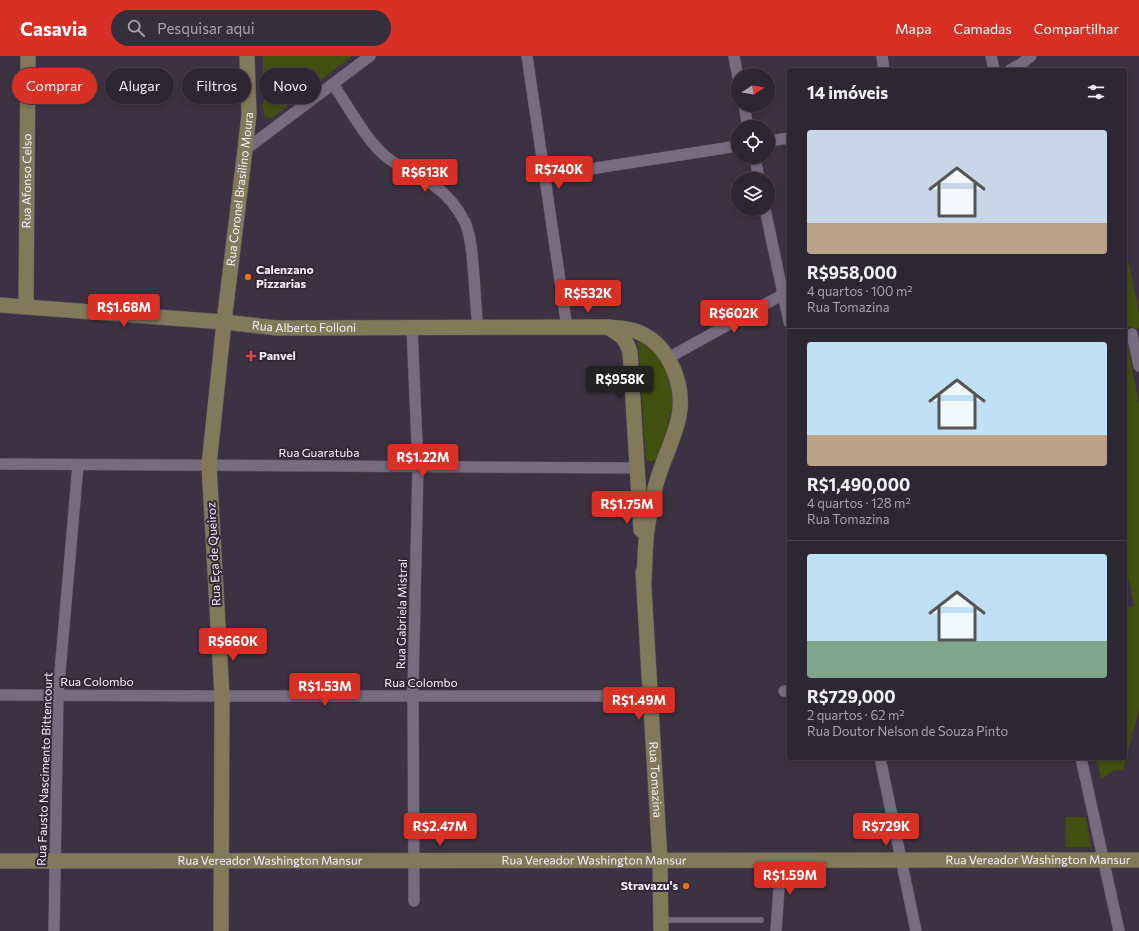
<!DOCTYPE html>
<html lang="pt">
<head>
<meta charset="utf-8">
<style>
	body { margin:0; font-family:Commissioner,sans-serif; background:#352e3b; color:#f1f3f6; height:100vh; display:flex; flex-direction:column; font-size:15px; white-space:nowrap }
	* { box-sizing:border-box; margin:0 }
	p { font-size:13px; color:#a7a5ac }
	.icon { flex:none; width:22px; height:22px; fill:none; stroke:currentColor; stroke-width:2; stroke-linecap:round; stroke-linejoin:round }
	.map { position:relative; flex:1; overflow:hidden }
	.drawer { position:absolute; left:787px; top:12px; width:340px; height:692px; display:flex; flex-direction:column; background:#2d2633; border-radius:4px; box-shadow:0 2px 6px #0003,0 0 0 1px #48434e }
	.drawer>* { flex:none }
	.top-card { position:absolute; left:12px; top:12px; width:380px; height:36px; display:flex; gap:8px }
	.needle { width:26px; rotate:78deg }
	.tools { position:absolute; left:731px; top:12px; display:grid; gap:8px }
	.tools a { display:grid; place-items:center; width:44px; height:44px; border-radius:50%; background:#2d2633; box-shadow:0 2px 6px #0003,0 0 0 1px #48434e; font-size:20px }
	.price { position:absolute; translate:-50% -34px; padding:0 9px; border-radius:4px; background:#d93025; color:#fff; font-size:13px; line-height:26px; filter:drop-shadow(0 1px 2px #0008) }
	.price::after { content:''; position:absolute; left:50%; top:24px; width:12px; height:9px; margin-left:-6px; background:inherit; clip-path:polygon(0 0,100% 0,50% 100%) }
	.price.on { background:#222; color:#fff }
	ul { padding:0; list-style:none }
	li { display:grid; align-content:center; gap:8px; height:212px; padding:0 20px }
	li+li { border-top:1px solid #48434e }
	li span { display:grid; place-items:center; height:124px; border-radius:4px; color:#555 }
	li>.icon { margin-inline-start:auto }
	span .icon { width:72px; height:72px; fill:#fffc; stroke-width:1 }
	li b { font-size:17px }
	h2 { display:flex; justify-content:space-between; align-items:center; height:48px; padding:0 20px; font-size:17px }
	.pill { padding:0 14px; border-radius:18px; background:#2d2633; box-shadow:0 2px 6px #0003,0 0 0 1px #48434e; font-size:14px; line-height:36px }
	.pill.on { background:#d93025; color:#fff }
	header { display:flex; align-items:center; gap:24px; box-sizing:border-box; height:56px; padding:0 20px; background:#d93025; color:#fff }
	header strong { font-size:19px }
	nav { display:flex; gap:22px; margin-inline-start:auto; font-size:14px }
	.search { width:280px; height:36px; background:#352e3b; display:flex; align-items:center; gap:10px; box-sizing:border-box; padding:0 14px; border-radius:22px; color:#a7a5ac; font-size:15px }
	.map>svg:first-child { display:block }
</style>
</head>
<body>
<header>
<strong>Casavia</strong>
<div class="search"><svg class="icon" aria-label="search" viewBox="0 0 24 24"><circle cx="10" cy="10" r="6"/><path d="M15 15l6 6"/></svg>Pesquisar aqui</div>
<nav><a>Mapa</a><a>Camadas</a><a>Compartilhar</a></nav>
</header>
<div class="map">
<svg width="1139" height="875" viewBox="0 0 1139 875">
	<rect width="100%" height="100%" fill="#3c3244"/>
	<g fill="#42500f">
		<polygon points="263,0 352,0 272,62 265,61 263,53"/>
		<polygon points="1125,190 1139,255 1139,273 1125,270"/>
		<polygon points="638,284 657,297 667,310 674,346 657,405 646,405"/>
		<polygon points="1125,291 1128,291 1139,347 1139,654 1123,714 1115,714 1101,723 1097,702 1125,702 1125,552 1134,550 1125,505"/>
		<polygon points="1066,761 1086,761 1091,791 1065,791"/>
	</g>
	<g fill="none" stroke-linecap="round" stroke-linejoin="round">
		<g stroke="#564e5d" stroke-width="6">
			<polyline id="lane" points="661,864 761,864"/>
		</g>
		<g stroke="#564e5d" stroke-width="12">
			<g id="street">
				<polyline points="527,0 567,272"/>
				<polyline points="734,0 738,22"/>
				<polyline points="882,0 884,14"/>
				<polyline points="991,0 994,14"/>
				<polyline points="1010,14 1021,8 1031,0"/>
				<path d="M333,28C348,50 365,82 384,99C400,113 420,119 436,131C449,140 458,153 465,166C472,183 472,202 474,220C475,237 476,254 478,272"/>
				<polyline points="744,49 748,71"/>
				<polyline points="768,85 789,82"/>
				<polyline points="245,94 370,0"/>
				<polyline points="755,101 759,123"/>
				<polyline points="545,120 738,90"/>
				<polyline points="765,153 789,266"/>
				<polyline points="412,272 418,411 413,633 414,845"/>
				<polyline points="1132,278 1139,310"/>
				<polyline points="668,302 789,235"/>
				<polyline points="0,408 637,412"/>
				<polyline points="784,635 789,635"/>
				<polyline points="0,639 212,640 651,640"/>
				<polyline points="880,702 916,875"/>
				<polyline points="1081,702 1119,875"/>
				<polyline points="54,875 58,639 78,409"/>
				<polyline points="776,875 781,804"/>
			</g>
		</g>
		<g stroke="#564e5d" stroke-width="16">
			<g id="secondary">
				<path id="s1" d="M0,249L224,266L277,272L608,271C619,272 629,272 638,276C669,288 685,329 679,360C674,385 661,407 655,432C652,446 649,460 647,474C645,490 645,508 644,525"/>
				<path id="s2" d="M26,251L28,0"/>
				<path d="M608,271C621,280 625,281 630,296L641,474"/>
				<path id="s3" d="M643,516L660,804L661,875"/>
				<path id="s4" d="M0,805L1139,804"/>
				<path id="s5" d="M221,875L222,640L209,409L224,266L245,94L249,58L247,0"/>
			</g>
		</g>
		<use href="#lane" stroke="#776b80" stroke-width="5.5"/>
		<use href="#street" stroke="#776b80" stroke-width="11"/>
		<use href="#secondary" stroke="#82785a" stroke-width="15"/>
	</g>
	<g fill="#e8710a" stroke="#322839" stroke-width="1.5">
		<circle cx="248" cy="221" r="4"/>
		<circle cx="686" cy="830" r="4"/>
	</g>
	<path fill="#e0444e" stroke="#322839" stroke-width="1.5" d="M249 294h4v4h4v4h-4v4h-4v-4h-4v-4h4z"/>
	<g text-anchor="middle" stroke-width="4" stroke-linejoin="round" paint-order="stroke">
		<g font-size="12" fill="#f8f1fd" stroke="#322839">
			<text dy="4" stroke="none"><textPath href="#s2" startOffset="126">Rua Afonso Celso</textPath></text>
			<text dy="4" stroke="none"><textPath href="#s5" startOffset="744">Rua Coronel Brasilino Moura</textPath></text>
			<text dy="4" stroke="none"><textPath href="#s1" startOffset="305">Rua Alberto Folloni</textPath></text>
			<text x="319" y="401">Rua Guaratuba</text>
			<text transform="translate(214 498) rotate(-93)" y="4">Rua Eça de Queiroz</text>
			<text transform="translate(402 558) rotate(-89)" y="4">Rua Gabriela Mistral</text>
			<text x="97" y="630">Rua Colombo</text>
			<text x="421" y="631">Rua Colombo</text>
			<text transform="translate(45 713) rotate(-88)" y="4">Rua Fausto Nascimento Bittencourt</text>
			<text dy="4" stroke="none"><textPath href="#s3" startOffset="208">Rua Tomazina</textPath></text>
			<text dy="4" stroke="none"><textPath href="#s4" startOffset="270">Rua Vereador Washington Mansur</textPath></text>
			<text dy="4" stroke="none"><textPath href="#s4" startOffset="594">Rua Vereador Washington Mansur</textPath></text>
			<text dy="4" stroke="none"><textPath href="#s4" startOffset="1038">Rua Vereador Washington Mansur</textPath></text>
		</g>
		<g font-size="12" font-weight="bold" fill="#f8f1fd" stroke="#322839" text-anchor="start">
			<text x="256" y="218">Calenzano<tspan x="256" dy="14">Pizzarias</tspan></text>
			<text x="259" y="304">Panvel</text>
			<text x="678" y="834" text-anchor="end">Stravazu's</text>
		</g>
	</g>
</svg>
<div class="tools">
<a><svg class="needle" viewBox="-14 -14 28 28"><path d="M0-13l5 13h-10z" fill="#e53935"/><path d="M0 13l5-13h-10z" fill="#a7a5ac"/></svg></a>
<a><svg class="icon" aria-label="locate" viewBox="0 0 24 24"><circle cx="12" cy="12" r="6"/><path d="M12 2v4M12 18v4M2 12h4M18 12h4"/></svg></a>
<a><svg class="icon" aria-label="layers" viewBox="0 0 24 24"><path d="M12 4l9 5-9 5-9-5zM3 14l9 5 9-5"/></svg></a>
</div>
<b class="price" style="left:559px;top:134px">R$740K</b>
<b class="price" style="left:425px;top:137px">R$613K</b>
<b class="price" style="left:588px;top:258px">R$532K</b>
<b class="price" style="left:124px;top:272px">R$1.68M</b>
<b class="price" style="left:734px;top:278px">R$602K</b>
<b class="price on" style="left:620px;top:344px">R$958K</b>
<b class="price" style="left:423px;top:422px">R$1.22M</b>
<b class="price" style="left:627px;top:469px">R$1.75M</b>
<b class="price" style="left:233px;top:606px">R$660K</b>
<b class="price" style="left:325px;top:651px">R$1.53M</b>
<b class="price" style="left:639px;top:665px">R$1.49M</b>
<b class="price" style="left:440px;top:791px">R$2.47M</b>
<b class="price" style="left:886px;top:791px">R$729K</b>
<b class="price" style="left:790px;top:840px">R$1.59M</b>
<div class="top-card">
<a class="pill on">Comprar</a>
<a class="pill">Alugar</a>
<a class="pill">Filtros</a>
<a class="pill">Novo</a>
</div>
<section class="drawer">
<h2>14 imóveis<svg class="icon" aria-label="filters" viewBox="0 0 24 24"><path d="M4 7h16M4 17h16"/><circle cx="9" cy="7" r="2"/><circle cx="15" cy="17" r="2"/></svg></h2>
<ul>
<li><span style="background:linear-gradient(#c9d6e8 75%,#b9a48a 0)"><svg class="icon" aria-label="home" viewBox="0 0 24 24"><path d="M3 11l9-7 9 7M6 9v11h12V9"/></svg></span><div><b>R$958,000</b><p>4 quartos · 100 m²</p><p>Rua Tomazina</p></div></li>
<li><span style="background:linear-gradient(#bfe0f5 75%,#b9a48a 0)"><svg class="icon" aria-label="home" viewBox="0 0 24 24"><path d="M3 11l9-7 9 7M6 9v11h12V9"/></svg></span><div><b>R$1,490,000</b><p>4 quartos · 128 m²</p><p>Rua Tomazina</p></div></li>
<li><span style="background:linear-gradient(#bfe0f5 70%,#7fa58c 0)"><svg class="icon" aria-label="home" viewBox="0 0 24 24"><path d="M3 11l9-7 9 7M6 9v11h12V9"/></svg></span><div><b>R$729,000</b><p>2 quartos · 62 m²</p><p>Rua Doutor Nelson de Souza Pinto</p></div></li>
</ul>
</section>
</div>
</body>
</html>
